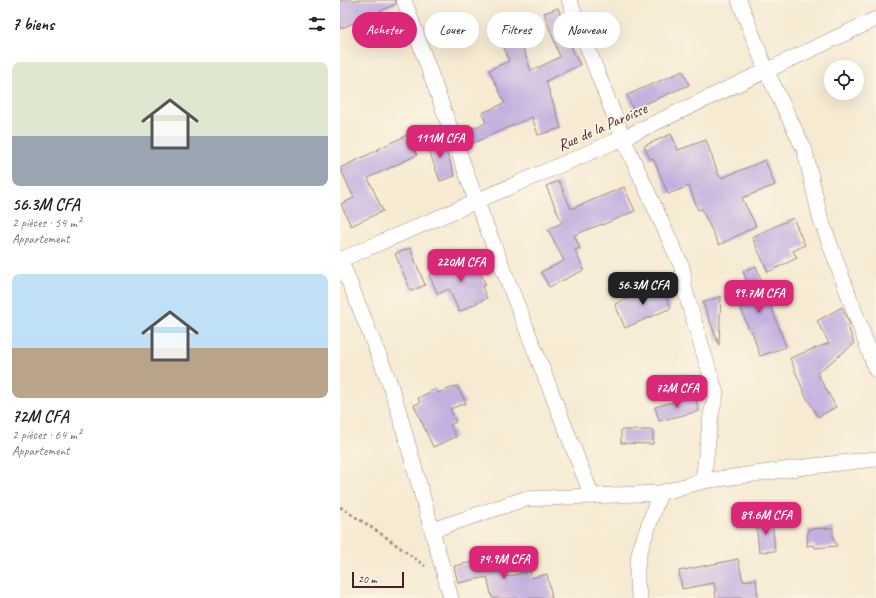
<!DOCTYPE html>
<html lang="fr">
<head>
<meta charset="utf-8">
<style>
	body { margin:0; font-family:Caveat,sans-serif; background:#f6f6f6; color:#202124; height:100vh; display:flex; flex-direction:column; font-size:15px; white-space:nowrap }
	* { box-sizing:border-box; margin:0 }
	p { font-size:13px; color:#757577 }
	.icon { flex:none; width:22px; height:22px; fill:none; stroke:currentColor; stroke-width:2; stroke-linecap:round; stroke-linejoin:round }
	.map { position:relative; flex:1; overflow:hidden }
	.panel { display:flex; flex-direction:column; background:#fff; width:340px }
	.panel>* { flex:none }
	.guide { position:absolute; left:12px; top:12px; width:380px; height:36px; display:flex; gap:8px }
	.tools { position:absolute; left:484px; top:60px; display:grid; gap:8px }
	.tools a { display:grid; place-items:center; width:40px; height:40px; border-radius:50%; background:#fff; box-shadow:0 4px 16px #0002; font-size:20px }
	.scale { position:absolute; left:12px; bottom:10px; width:52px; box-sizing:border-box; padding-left:4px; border:2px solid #4a1f2b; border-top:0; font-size:11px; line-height:14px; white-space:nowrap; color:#4a1f2b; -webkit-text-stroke:3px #fcf5e5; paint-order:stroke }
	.price { position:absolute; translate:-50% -34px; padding:0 9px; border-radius:8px; background:#db2777; color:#fff; font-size:13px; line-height:26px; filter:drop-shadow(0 1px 2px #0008) }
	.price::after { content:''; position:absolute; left:50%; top:24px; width:12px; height:9px; margin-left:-6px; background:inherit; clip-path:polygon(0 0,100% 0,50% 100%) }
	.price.on { background:#222; color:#fff }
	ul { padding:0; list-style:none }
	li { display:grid; align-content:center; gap:8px; height:212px; padding:0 12px }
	li span { display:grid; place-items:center; height:124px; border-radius:8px; color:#555 }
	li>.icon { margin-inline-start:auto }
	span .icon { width:72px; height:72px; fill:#fffc; stroke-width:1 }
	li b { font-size:17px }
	h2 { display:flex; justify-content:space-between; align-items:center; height:48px; padding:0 12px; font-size:17px }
	.tag { padding:0 14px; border-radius:18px; background:#fff; box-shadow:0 4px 16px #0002; font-size:14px; line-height:36px }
	.tag.on { background:#db2777; color:#fff }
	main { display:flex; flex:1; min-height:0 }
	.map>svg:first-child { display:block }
</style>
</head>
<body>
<main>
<section class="panel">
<h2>7 biens<svg class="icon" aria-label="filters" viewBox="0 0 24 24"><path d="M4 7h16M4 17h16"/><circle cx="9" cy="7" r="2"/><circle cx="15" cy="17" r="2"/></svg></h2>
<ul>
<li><span style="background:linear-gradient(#dfe7d0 60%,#9aa5b1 0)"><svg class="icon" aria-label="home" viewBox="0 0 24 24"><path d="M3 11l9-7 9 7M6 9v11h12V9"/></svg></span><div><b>56.3M CFA</b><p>2 pièces · 54 m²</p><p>Appartement</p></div></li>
<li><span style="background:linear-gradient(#bfe0f5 60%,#b9a48a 0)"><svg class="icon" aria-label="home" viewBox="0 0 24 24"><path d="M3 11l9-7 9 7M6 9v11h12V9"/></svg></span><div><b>72M CFA</b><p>2 pièces · 64 m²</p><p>Appartement</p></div></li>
</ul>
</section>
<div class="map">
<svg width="536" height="598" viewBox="0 0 536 598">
	<rect width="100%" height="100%" fill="#fcf5e5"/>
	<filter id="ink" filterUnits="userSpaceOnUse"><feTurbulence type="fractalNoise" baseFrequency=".025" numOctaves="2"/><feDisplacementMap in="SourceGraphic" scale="8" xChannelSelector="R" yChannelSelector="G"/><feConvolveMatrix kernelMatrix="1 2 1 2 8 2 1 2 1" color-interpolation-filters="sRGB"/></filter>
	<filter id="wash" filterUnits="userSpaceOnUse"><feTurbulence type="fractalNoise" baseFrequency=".012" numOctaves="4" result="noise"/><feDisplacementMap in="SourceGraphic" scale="16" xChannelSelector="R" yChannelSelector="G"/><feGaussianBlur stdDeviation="0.9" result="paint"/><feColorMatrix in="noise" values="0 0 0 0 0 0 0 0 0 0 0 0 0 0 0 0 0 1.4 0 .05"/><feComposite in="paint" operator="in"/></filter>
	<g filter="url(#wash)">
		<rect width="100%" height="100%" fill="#f6ead2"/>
		<g id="blocks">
			<g fill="#c3b0df">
				<polygon points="0,0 55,0 56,4 0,29"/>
				<polygon points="218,8 233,51 240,65 206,81 221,128 198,135 192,117 131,144 126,131 146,123 142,113 165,103 149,70 169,61 158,31 175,25 191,71 220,57 204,13"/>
				<polygon points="343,71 349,85 293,109 287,95"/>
				<polygon points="331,134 338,150 366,140 379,176 381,176 382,178 425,160 435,185 402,198 416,226 379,245 361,208 358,210 349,186 328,194 313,158 310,159 304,146"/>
				<polygon points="67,135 77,155 28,178 43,211 11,226 1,204 14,198 0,168 38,150 38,149"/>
				<polygon points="101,137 115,176 100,181 86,142"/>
				<polygon points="219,181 231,209 284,187 295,211 262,225 262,224 234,235 240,248 235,250 244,270 209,287 201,272 224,261 208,229 222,223 206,186"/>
				<polygon points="453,218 465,245 453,251 457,258 428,272 412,237"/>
				<polygon points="70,248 85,285 71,291 55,254"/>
				<polygon points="132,255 146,285 142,287 147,298 119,312 109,289 98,294 89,275"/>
				<polygon points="416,266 446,347 420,356 412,331 410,332 394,290 408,285 403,271"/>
				<polygon points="320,285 331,308 285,328 275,304"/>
				<polygon points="381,296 379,345 363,303"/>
				<polygon points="502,307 510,325 508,326 514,344 477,373 496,407 478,417 465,395 450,358 489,343 477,321"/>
				<polygon points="117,386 126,403 110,409 116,422 110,425 116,437 93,447 74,405 80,403 78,398 96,389 98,393"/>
				<polygon points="355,396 359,411 319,421 315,407"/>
				<polygon points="281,430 313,430 313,444 281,443"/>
				<polygon points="432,520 435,551 419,552 416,522"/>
				<polygon points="493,528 493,537 497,546 475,548 474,545 467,546 468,529"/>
				<polygon points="161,556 166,577 190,571 191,578 207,574 212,598 152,598 147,577 118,583 114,566"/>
				<polygon points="398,559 403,581 416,579 418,598 376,598 374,583 342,589 339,571"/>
			</g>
		</g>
	</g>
	<g filter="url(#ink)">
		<use href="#blocks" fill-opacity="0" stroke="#a0847e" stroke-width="1"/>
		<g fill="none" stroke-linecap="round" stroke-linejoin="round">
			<g stroke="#a0847e" stroke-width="16">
				<g id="minor">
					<polyline points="64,0 136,200 252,496"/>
					<polyline points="229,0 283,138 342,267 344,277 344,287 376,394 371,415 363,481"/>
					<polyline points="399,0 426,70 465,151 480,217 536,370"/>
					<polyline points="0,259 49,381 58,409 111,598"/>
					<polyline points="0,260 283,138 536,19"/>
					<polyline points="92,530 184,499 320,493 363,481 473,466 536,459"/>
					<polyline points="300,598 297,584 297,567 299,553 320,493"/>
				</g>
			</g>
			<polyline stroke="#a0847e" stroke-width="2.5" stroke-dasharray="3 3" stroke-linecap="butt" points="0,507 43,535 85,566"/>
			<use href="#minor" stroke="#fff" stroke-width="15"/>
		</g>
	</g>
	<g text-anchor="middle" stroke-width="3.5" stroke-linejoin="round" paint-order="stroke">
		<g font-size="16" fill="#4a1f2b" stroke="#fcf5e5">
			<text transform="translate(262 126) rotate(-24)" y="6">Rue de la Paroisse</text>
		</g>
	</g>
</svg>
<div class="tools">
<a><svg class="icon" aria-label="locate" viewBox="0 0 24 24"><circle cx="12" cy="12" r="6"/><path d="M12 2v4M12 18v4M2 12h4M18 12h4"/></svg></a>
</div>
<div class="scale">20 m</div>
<b class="price" style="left:100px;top:159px">111M CFA</b>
<b class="price" style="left:121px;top:283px">220M CFA</b>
<b class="price on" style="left:303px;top:306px">56.3M CFA</b>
<b class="price" style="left:419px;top:314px">99.7M CFA</b>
<b class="price" style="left:337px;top:409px">72M CFA</b>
<b class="price" style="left:426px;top:536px">89.6M CFA</b>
<b class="price" style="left:164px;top:580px">74.9M CFA</b>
<div class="guide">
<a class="tag on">Acheter</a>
<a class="tag">Louer</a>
<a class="tag">Filtres</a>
<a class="tag">Nouveau</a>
</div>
</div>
</main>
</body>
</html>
